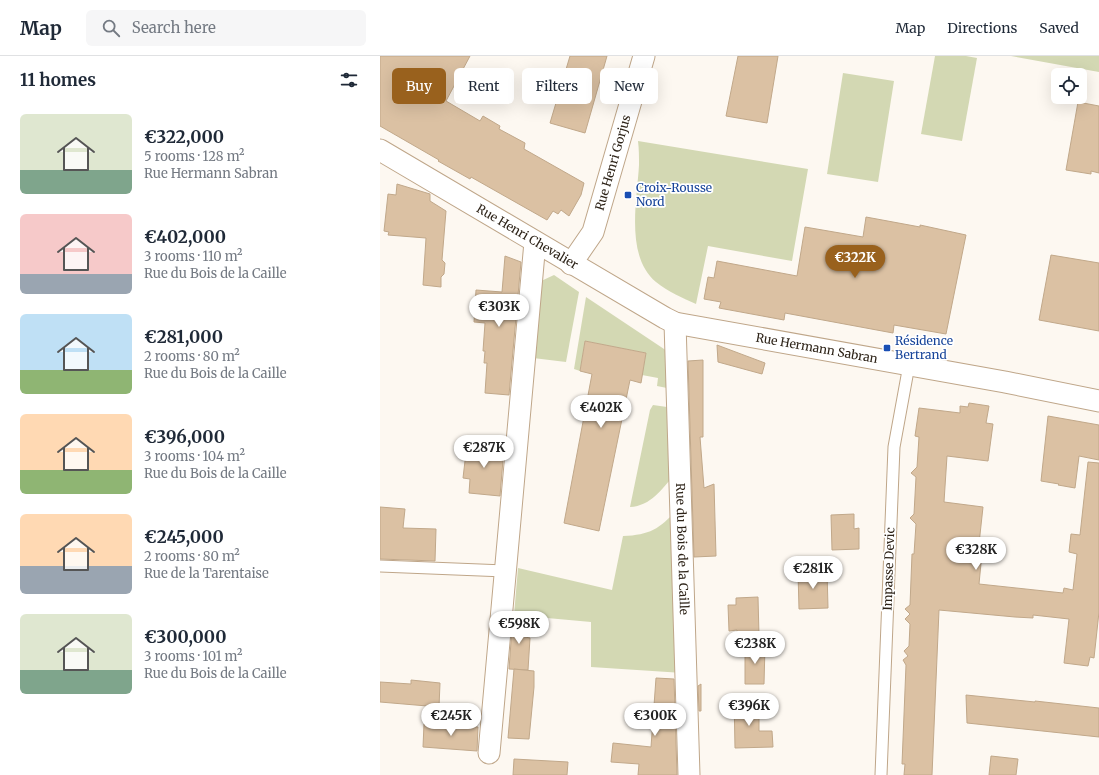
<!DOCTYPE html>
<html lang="en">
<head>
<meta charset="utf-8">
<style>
	body { margin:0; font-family:Merriweather,serif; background:#f6f6f7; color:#1f2937; height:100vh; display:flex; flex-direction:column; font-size:15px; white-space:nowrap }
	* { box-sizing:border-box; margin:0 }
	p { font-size:13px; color:#747a83 }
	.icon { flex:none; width:22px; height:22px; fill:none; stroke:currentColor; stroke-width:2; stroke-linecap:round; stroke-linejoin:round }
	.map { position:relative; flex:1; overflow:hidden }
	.drawer { display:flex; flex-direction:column; background:#fff; width:380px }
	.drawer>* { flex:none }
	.guide { position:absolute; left:12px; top:12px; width:380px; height:36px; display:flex; gap:8px }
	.buttons { position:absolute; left:671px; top:12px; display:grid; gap:8px }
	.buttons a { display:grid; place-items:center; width:36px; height:36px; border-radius:6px; background:#fff; box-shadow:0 4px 16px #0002; font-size:20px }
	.price { position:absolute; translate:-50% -34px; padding:0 9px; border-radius:14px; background:#fff; color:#222; font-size:13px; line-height:26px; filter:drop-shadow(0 1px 2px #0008) }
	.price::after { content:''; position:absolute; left:50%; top:24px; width:12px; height:9px; margin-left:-6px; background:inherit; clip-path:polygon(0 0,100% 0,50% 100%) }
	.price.selected { background:#99611d; color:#fff }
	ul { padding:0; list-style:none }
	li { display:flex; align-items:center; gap:12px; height:100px; padding:0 20px }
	li span { display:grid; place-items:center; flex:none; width:112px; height:80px; border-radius:6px; color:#555 }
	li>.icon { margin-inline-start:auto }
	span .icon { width:48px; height:48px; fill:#fffc; stroke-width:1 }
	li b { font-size:17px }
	h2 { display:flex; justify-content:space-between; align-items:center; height:48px; padding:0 20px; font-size:17px }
	.tag { padding:0 14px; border-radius:6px; background:#fff; box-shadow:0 4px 16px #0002; font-size:14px; line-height:36px }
	.tag.selected { background:#99611d; color:#fff }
	header { display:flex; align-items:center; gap:24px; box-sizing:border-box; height:56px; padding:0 20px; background:#fff; border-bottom:1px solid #e0e1e3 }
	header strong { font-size:19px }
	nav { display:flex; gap:22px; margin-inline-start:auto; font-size:14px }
	.search { width:280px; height:36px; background:#f6f6f7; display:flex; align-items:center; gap:10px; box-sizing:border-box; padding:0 14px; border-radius:6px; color:#747a83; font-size:15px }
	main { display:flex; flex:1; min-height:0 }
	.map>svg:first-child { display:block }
</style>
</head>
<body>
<header>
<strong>Map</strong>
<div class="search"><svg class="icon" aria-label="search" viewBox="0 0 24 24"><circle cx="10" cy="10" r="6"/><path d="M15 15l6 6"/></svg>Search here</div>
<nav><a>Map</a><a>Directions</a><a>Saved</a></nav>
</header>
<main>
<section class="drawer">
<h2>11 homes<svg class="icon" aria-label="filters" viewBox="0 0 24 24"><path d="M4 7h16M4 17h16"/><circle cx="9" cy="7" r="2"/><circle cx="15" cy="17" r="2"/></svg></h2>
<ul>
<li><span style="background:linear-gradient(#dfe7d0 70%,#7fa58c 0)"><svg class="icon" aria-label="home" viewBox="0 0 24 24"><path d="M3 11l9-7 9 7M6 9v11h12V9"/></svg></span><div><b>€322,000</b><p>5 rooms · 128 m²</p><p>Rue Hermann Sabran</p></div></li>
<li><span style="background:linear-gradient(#f6c9c9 75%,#9aa5b1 0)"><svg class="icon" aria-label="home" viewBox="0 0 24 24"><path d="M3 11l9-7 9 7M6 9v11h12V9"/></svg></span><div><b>€402,000</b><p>3 rooms · 110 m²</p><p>Rue du Bois de la Caille</p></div></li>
<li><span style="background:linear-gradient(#bfe0f5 70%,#8fb573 0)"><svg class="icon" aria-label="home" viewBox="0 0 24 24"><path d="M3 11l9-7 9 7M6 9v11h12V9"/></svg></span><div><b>€281,000</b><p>2 rooms · 80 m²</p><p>Rue du Bois de la Caille</p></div></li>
<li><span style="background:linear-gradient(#ffd9b3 70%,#8fb573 0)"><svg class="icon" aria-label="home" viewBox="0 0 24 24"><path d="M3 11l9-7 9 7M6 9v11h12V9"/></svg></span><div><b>€396,000</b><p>3 rooms · 104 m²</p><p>Rue du Bois de la Caille</p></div></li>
<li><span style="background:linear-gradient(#ffd9b3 65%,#9aa5b1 0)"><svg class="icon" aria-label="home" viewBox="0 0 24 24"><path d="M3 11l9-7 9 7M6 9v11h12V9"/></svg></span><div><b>€245,000</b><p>2 rooms · 80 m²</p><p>Rue de la Tarentaise</p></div></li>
<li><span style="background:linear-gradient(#dfe7d0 70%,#7fa58c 0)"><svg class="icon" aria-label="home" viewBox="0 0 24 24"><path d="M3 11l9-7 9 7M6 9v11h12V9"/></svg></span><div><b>€300,000</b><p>3 rooms · 101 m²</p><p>Rue du Bois de la Caille</p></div></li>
</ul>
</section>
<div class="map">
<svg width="719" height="719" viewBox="0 0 719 719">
	<rect width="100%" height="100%" fill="#fdf8f1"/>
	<g fill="#d3d8b3">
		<polygon points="555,0 586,0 597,2 582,85 541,78"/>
		<polygon points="631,0 719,0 719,16"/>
		<polygon points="463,17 514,25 498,126 447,118"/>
		<path d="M258,85L428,113L412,205L328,190L316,248C303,242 288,236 276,226C245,200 257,145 259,109C259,101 259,93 258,85Z"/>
		<polygon points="174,219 199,236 186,306 153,302 159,226"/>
		<polygon points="206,241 290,297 292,333 277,330 278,322 262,319 266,297 205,285 200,315 194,313"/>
		<path d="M273,349L287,351L293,355L295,418C282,433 271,450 250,451L270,354Z"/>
		<path d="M297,454L303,617L211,611V566L134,559L138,512L232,534L243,480C270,479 279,473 297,454Z"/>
	</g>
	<g fill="#dbc1a3" stroke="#c1a88a">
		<polygon points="0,0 90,0 66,45 100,65 103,60 120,70 119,73 145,87 144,93 204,127 201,139 189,160 181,154 178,158 173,155 167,164 91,121 90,123 58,105 59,104 0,70"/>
		<polygon points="190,0 227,0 205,77 170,67"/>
		<polygon points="358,0 398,0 387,67 346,60"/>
		<polygon points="698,46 719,50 719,117 711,115 711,118 686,114"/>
		<polygon points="17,128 50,138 50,145 66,155 62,204 65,207 64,218 61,221 61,231 43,229 46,182 8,179 9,176 4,175 8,138 16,139"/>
		<polygon points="486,161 540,171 540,169 586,179 566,278 514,269 513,277 405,257 404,264 339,252 341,246 324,243 328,221 334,222 337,205 417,220 425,171 483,181"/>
		<polygon points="671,199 719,207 719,275 659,264"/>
		<polygon points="125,200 141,206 129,339 105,337 107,307 104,307 105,295 103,295 105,267 94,266 96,234 122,236"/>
		<polygon points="205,285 266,297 261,327 250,324 219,475 184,467 212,318 200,315"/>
		<polygon points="337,289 385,307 382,318 338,306"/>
		<polygon points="323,304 323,381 320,381 324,432 334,428 336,500 314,501 308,305"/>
		<polygon points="589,347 609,350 606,367 613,368 608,405 567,400 564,446 603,451 598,497 602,497 599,528 683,537 684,532 693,534 697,498 689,496 691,478 700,479 708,406 719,407 719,556 714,602 710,601 708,610 684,607 689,563 653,559 653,562 635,561 559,554 552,719 524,719 525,708 522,708 526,609 523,604 528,600 524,595 529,590 530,568 525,563 530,558 525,553 530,549 532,498 534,498 536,468 530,462 534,458 536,421 531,417 537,411 539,381 535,380 539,352 580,357 580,350 588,351"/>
		<polygon points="668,360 719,369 719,404 699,400 695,432 678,429 679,428 661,425"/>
		<polygon points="87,388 124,392 120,440 89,437 90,423 83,422"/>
		<polygon points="0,451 25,453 23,472 56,473 55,505 0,503"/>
		<polygon points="474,458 474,473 479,472 479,493 452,494 451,459"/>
		<polygon points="447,514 448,552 419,553 418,516"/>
		<polygon points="378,541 379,580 357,580 357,574 349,575 348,549 356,549 356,542"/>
		<polygon points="133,559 146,560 145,581 150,582 148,614 129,613"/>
		<polygon points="365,590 385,590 384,628 365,628"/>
		<polygon points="134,613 154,615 154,631 149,683 128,682"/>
		<polygon points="276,622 294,623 297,719 258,719 259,708 231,706 233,687 271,691"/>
		<polygon points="31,624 60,627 59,651 0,646 0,626 31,628"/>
		<polygon points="321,628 321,655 319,655 318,630"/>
		<polygon points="370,639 371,662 379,662 379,675 392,675 393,691 355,692 354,640"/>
		<polygon points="586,639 655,646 655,645 719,652 719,681 587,667"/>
		<polygon points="44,668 98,671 97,695 43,691"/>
		<polygon points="611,700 638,703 636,719 609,719"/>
		<polygon points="134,703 188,706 187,719 133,719"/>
	</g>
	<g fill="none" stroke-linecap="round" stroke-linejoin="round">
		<g stroke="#bfa689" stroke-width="13">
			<g id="service">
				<polyline points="0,510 125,515"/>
				<polyline points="501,719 514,391 529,309"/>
			</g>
		</g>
		<g stroke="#bfa689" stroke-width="23">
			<g id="minor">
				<path id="s1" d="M0,94L285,262L295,267L625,326L719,345"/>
				<path id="s2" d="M191,208L213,176L264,0"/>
				<path id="s3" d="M295,267L309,719"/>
				<polyline points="109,697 155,186"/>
			</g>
		</g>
		<use href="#service" stroke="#fff" stroke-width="11"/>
		<use href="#minor" stroke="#fff" stroke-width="21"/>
	</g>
	<g fill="#1a4fb4" stroke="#fff" stroke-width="1.5">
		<rect x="244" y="135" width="8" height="8" rx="2"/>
		<rect x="503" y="288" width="8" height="8" rx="2"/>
	</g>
	<g text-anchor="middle" stroke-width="3.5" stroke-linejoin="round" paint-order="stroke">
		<g font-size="12" fill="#2d2318" stroke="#fff">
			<text dy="4" stroke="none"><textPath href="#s2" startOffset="111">Rue Henri Gorjus</textPath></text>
			<text dy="4" stroke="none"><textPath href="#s1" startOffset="171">Rue Henri Chevalier</textPath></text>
			<text dy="4" stroke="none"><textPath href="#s1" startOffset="486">Rue Hermann Sabran</textPath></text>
			<text dy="4" stroke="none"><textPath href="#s3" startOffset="226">Rue du Bois de la Caille</textPath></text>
			<text transform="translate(509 513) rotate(-88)" y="4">Impasse Devic</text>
		</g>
		<g font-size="12" fill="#164399" stroke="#fff" text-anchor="start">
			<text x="256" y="136">Croix-Rousse<tspan x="256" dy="14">Nord</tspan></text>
			<text x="515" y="289">Résidence<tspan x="515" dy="14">Bertrand</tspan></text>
		</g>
	</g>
</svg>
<div class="buttons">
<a><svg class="icon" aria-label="locate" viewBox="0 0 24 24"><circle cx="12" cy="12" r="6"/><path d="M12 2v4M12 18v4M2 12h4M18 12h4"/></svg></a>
</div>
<b class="price selected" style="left:475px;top:223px">€322K</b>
<b class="price" style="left:119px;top:272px">€303K</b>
<b class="price" style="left:221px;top:373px">€402K</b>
<b class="price" style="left:104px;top:413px">€287K</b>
<b class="price" style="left:596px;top:515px">€328K</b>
<b class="price" style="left:433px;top:534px">€281K</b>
<b class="price" style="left:139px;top:589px">€598K</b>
<b class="price" style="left:375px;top:609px">€238K</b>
<b class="price" style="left:369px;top:671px">€396K</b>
<b class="price" style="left:71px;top:681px">€245K</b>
<b class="price" style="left:275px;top:681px">€300K</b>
<div class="guide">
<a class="tag selected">Buy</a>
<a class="tag">Rent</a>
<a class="tag">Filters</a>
<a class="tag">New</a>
</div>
</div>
</main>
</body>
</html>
